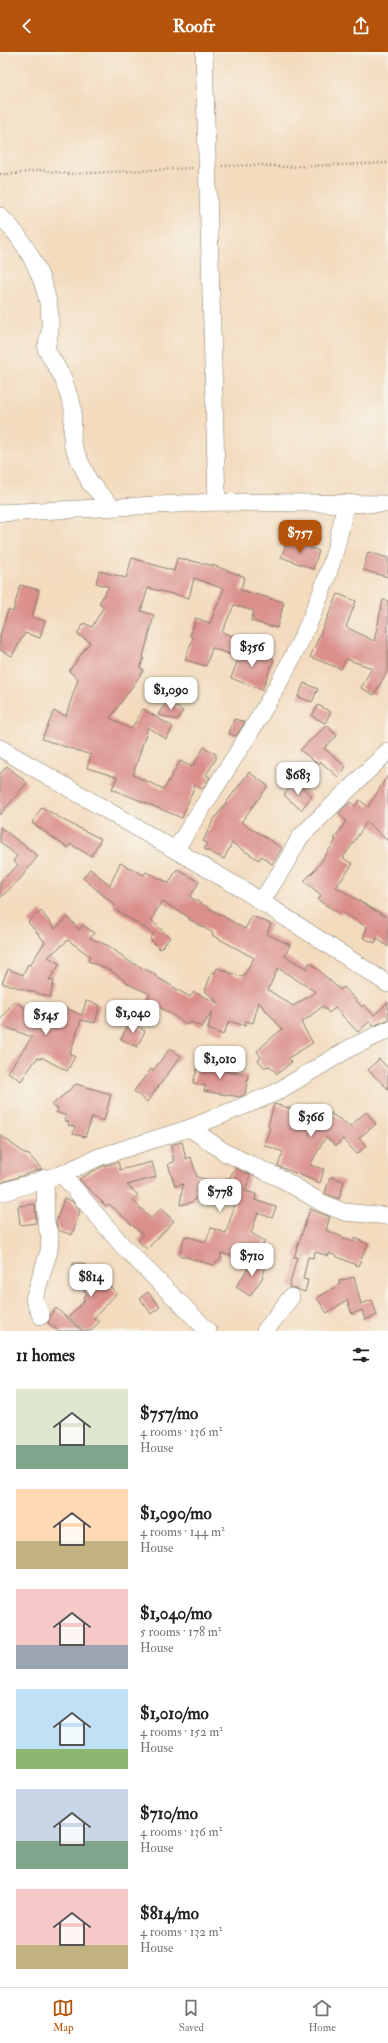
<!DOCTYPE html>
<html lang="en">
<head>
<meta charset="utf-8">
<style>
	body { margin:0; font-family:"IM FELL Double Pica",serif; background:#f6f6f6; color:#222; height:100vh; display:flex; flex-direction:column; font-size:15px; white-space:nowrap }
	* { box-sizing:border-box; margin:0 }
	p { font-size:13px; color:#767676 }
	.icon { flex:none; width:22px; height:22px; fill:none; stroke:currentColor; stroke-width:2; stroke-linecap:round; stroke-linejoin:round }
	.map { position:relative; height:1279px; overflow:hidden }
	.side { display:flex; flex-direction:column; background:#fff; flex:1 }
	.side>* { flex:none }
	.price { position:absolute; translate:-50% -34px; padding:0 9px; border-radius:8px; background:#fff; color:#222; font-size:13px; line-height:26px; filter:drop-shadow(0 1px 2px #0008) }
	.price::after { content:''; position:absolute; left:50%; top:24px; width:12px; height:9px; margin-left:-6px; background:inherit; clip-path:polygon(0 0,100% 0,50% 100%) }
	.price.selected { background:#b45309; color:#fff }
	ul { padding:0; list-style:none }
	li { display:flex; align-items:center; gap:12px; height:100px; padding:0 16px }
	li span { display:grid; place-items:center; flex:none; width:112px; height:80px; border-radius:0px; color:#555 }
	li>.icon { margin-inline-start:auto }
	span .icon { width:48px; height:48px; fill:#fffc; stroke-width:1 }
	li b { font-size:17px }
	h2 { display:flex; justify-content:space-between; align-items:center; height:48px; padding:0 16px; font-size:17px }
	header { display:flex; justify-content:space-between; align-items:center; height:52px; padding:0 16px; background:#b45309; color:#fff; font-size:18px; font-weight:800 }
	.menu { display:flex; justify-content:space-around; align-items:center; height:56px; border-top:1px solid #e0e0e0; background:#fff; font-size:11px; color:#767676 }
	.menu a { display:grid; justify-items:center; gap:2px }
	.menu .selected { color:#b45309 }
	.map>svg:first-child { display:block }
</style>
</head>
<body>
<header><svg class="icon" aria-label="back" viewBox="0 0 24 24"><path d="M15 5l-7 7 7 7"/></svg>Roofr<svg class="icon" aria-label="share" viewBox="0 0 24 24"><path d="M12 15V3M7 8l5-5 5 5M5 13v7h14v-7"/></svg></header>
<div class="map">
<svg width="388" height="1279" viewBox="0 0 388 1279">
	<rect width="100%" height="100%" fill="#f7f3e8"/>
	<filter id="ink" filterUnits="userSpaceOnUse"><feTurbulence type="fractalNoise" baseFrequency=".025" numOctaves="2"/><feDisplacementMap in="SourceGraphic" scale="8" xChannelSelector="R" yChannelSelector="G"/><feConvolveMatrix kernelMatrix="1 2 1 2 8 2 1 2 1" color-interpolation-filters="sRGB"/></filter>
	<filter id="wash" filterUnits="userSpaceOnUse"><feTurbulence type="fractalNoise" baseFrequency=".012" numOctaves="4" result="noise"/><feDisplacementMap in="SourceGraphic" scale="16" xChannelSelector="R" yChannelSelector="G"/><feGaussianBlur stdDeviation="0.9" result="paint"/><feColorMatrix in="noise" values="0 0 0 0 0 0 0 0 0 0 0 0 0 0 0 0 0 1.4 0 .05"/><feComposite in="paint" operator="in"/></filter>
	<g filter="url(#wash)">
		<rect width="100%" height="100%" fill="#f3dbbe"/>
		<g id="blocks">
			<g fill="#da8f8c" fill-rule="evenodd">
				<polygon points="288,488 319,499 313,517 281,505"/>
				<polygon points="368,500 388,506 388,525 363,518"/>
				<polygon points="132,506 174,519 177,506 215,514 245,525 240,538 284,550 277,576 251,569 254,559 234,553 222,580 241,587 235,604 212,596 206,614 185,608 193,585 190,584 196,566 210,571 224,537 194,526 189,546 148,536 141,559 154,563 143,605 144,606 140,616 144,618 110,666 131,677 143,657 173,675 166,687 148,675 133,723 164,737 180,709 192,715 204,695 216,702 216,707 206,723 210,725 202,737 195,733 182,766 112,737 117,725 87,716 91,703 42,687 54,659 66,664 78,627 69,619 90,590 77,582 84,571 92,575 104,554 99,551 109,535 96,531 99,519 126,526"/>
				<polygon points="20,533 39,538 32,565 45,569 40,586 25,581 12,604 0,598 0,584 8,558 13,560"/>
				<polygon points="338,542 356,549 346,575 374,589 383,548 388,549 388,618 374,643 361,636 372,616 346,607 341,617 310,605"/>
				<polygon points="243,595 274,607 262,638 231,626"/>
				<polygon points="304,631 318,637 312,650 298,645"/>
				<polygon points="167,649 183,659 177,668 158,663"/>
				<polygon points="318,653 331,660 325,671 312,664"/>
				<polygon points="234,667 245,670 236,684 229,682"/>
				<polygon points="327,673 337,684 324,696 346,715 338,725 321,710 319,713 300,698"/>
				<polygon points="7,714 27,731 0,763 0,722"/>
				<polygon points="249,720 268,734 241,770 282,796 272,812 261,804 259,808 232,791 224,807 204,797 207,791 203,789 214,767"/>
				<polygon points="388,723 388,789 367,770 343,806 353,812 336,835 388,866 388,895 377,886 375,891 363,886 367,875 342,860 340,862 318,848 321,843 304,829 315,818 336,788 334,787 346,769 339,761 350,750 355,754 360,748 368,755"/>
				<polygon points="295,730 312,744 301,758 284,743"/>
				<polygon points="42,755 65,769 101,787 91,804 70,792 68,796 32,771"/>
				<polygon points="0,775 38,804 20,827 0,846 0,830 18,813 13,809 17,804 0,790"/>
				<path d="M120,811L144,823L146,820L169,831L177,817L199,830L190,845L245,877L252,864L271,872L267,882L290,893L285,904L307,917L310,910L340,938L344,935L362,955L364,953L374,963L388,950V968L373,974L370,969L358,980L335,956L329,961L323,954L301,971L313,991L288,1006L292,1010L277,1022L270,1014L264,1015L258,1008L261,1005L257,999L282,977L259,950L253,971L246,969L245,974L229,969L223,983L208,977L212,960L202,975L190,970L188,973L147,947L150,942L130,933L112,919L88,909L90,904L68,888L48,905L60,912L49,928L54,929L50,945L2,931L8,917L23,923L28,912L30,913L45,890L28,870L41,859L55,877L68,865L79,878L83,873L94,881L90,886L109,894L130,910L155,922V924L190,945L194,940L220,952L205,939L212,920L215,921L217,916L243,925L254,906L212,883L213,881L189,867L190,866L162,849L151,868L170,886L160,897L150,887L154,882L113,856L115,853L83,826L90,817L110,833ZM278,916L316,940L293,954L268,938Z"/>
				<polygon points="14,949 56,975 63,955 82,963 86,949 100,953 95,971 81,968 70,1002 75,1005 67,1019 41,1005 41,1007 37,1006 21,1029 8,1020 32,985 0,973 0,968"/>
				<polygon points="130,969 145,979 137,995 121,987"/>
				<polygon points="170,996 181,1004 147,1050 134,1039 151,1017 153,1019"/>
				<polygon points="200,1007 216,1011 214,1018 248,1023 245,1042 240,1045 204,1039 206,1034 193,1031"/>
				<polygon points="379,1007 388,1016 388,1037 368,1018"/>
				<polygon points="76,1032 111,1042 104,1069 92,1065 85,1085 73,1082 75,1075 68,1073 69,1070 65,1069 66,1064 56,1060 58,1057 52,1053"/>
				<polygon points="274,1052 292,1057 291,1060 309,1073 321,1055 350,1074 366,1060 376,1072 359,1086 366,1094 357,1102 343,1087 336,1094 326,1085 310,1113 324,1117 320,1131 278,1114 283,1100 264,1093 270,1076 268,1074"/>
				<polygon points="0,1083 27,1103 28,1102 42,1117 0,1131"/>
				<polygon points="182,1090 186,1107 191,1105 197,1125 225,1132 227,1126 229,1127 235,1116 250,1123 245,1139 256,1142 255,1148 276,1155 272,1166 258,1161 251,1181 265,1189 251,1210 221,1201 221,1207 213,1213 179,1203 185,1184 206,1190 211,1176 226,1181 236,1149 198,1139 199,1143 192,1150 180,1153 183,1132 175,1134 168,1112 174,1110 171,1093"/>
				<polygon points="118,1110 120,1118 152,1110 156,1125 127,1133 138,1143 133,1149 151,1166 161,1157 174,1169 147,1197 138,1189 143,1183 109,1152 106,1154 79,1127 103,1114"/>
				<polygon points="330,1125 344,1129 339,1147 325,1141"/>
				<polygon points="64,1146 72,1149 80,1159 72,1183 58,1178 56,1170"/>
				<polygon points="35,1152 36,1171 20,1173 18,1154"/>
				<polygon points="310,1157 330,1165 326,1178 354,1190 355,1186 368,1192 358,1214 329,1201 329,1204 315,1200 313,1206 308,1205 303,1227 308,1228 305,1240 289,1235 297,1205 294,1205"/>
				<polygon points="255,1205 267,1211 262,1226 250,1244 236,1235"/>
				<polygon points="73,1211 83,1211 117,1241 94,1266 99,1270 91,1279 84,1279 69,1265 85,1248 83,1246 87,1242 82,1237 95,1225 73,1226"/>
				<polygon points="354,1225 361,1252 372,1248 377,1263 365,1268 362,1258 352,1262 347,1248 327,1261 317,1246 340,1232 339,1229"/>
				<polygon points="148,1240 160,1255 151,1262 140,1246"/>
				<polygon points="56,1256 82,1279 58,1279 48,1271 51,1262"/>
			</g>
		</g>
	</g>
	<g filter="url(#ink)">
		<use href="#blocks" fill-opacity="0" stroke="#887c6d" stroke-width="1"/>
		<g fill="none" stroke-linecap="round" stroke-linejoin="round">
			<g stroke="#887c6d" stroke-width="18">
				<g id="minor">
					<polyline points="204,0 217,450"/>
					<path d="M0,164C28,190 52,237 50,276C50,283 47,290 46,297L63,326L73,356L72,392L90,431L112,455"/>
					<polyline points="0,461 217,450 388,452"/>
					<polyline points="0,696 242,837 388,932"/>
					<path d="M176,797C242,691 326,578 345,453"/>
					<polyline points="261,850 284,814 300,785 388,699"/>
					<polyline points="190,1076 226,1101 282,1127 322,1151 344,1160 388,1164"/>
					<polyline points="62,1122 121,1192 208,1279"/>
					<polyline points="0,1141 62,1122 99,1105 190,1076 275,1041 350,996 388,978"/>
					<polyline points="41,1264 34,1247 49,1199 50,1185 46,1171 45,1126"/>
					<polyline points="265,1279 291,1245"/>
				</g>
			</g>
			<g stroke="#887c6d" stroke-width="2.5" stroke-dasharray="1 3" stroke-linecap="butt">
				<polyline points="222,114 259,113 281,115 388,111"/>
				<polyline points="0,122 14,122 41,118 69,122 193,116"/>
			</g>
			<use href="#minor" stroke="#fff" stroke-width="17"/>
		</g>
	</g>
</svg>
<b class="price selected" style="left:300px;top:502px">$757</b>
<b class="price" style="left:252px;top:616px">$356</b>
<b class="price" style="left:171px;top:659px">$1,090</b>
<b class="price" style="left:298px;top:744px">$683</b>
<b class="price" style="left:133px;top:982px">$1,040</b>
<b class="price" style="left:46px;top:984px">$545</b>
<b class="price" style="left:220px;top:1028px">$1,010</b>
<b class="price" style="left:311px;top:1086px">$366</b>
<b class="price" style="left:220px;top:1161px">$778</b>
<b class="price" style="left:252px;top:1225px">$710</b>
<b class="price" style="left:91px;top:1246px">$814</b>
</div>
<section class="side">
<h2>11 homes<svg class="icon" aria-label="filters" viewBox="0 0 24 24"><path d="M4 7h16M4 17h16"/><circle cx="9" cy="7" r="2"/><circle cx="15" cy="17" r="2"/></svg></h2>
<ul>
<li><span style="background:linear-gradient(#dfe7d0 70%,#7fa58c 0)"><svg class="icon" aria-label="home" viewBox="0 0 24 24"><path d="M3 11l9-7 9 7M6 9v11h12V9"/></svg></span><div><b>$757/mo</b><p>4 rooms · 136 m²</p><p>House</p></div></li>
<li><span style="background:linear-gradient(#ffd9b3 65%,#c2b280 0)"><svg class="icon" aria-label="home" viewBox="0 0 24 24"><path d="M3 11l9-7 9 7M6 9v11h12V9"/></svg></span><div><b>$1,090/mo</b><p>4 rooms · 144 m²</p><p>House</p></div></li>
<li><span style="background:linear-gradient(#f6c9c9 70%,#9aa5b1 0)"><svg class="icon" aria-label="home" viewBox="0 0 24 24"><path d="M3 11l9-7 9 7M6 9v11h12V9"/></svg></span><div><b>$1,040/mo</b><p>5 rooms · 178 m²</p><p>House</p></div></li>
<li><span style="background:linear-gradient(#bfe0f5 75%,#8fb573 0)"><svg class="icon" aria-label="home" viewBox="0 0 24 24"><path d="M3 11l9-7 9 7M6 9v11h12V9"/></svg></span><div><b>$1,010/mo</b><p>4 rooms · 152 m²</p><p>House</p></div></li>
<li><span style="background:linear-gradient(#c9d6e8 65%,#7fa58c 0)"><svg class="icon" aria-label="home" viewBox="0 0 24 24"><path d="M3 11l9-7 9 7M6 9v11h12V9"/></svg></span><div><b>$710/mo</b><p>4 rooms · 136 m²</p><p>House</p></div></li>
<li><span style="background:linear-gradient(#f6c9c9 70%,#c2b280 0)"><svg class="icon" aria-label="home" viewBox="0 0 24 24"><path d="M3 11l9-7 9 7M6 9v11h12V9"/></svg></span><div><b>$814/mo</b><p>4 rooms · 132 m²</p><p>House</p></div></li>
</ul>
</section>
<nav class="menu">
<a class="selected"><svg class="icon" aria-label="map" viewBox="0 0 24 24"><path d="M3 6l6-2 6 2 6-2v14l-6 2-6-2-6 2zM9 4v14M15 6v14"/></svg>Map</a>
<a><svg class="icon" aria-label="saved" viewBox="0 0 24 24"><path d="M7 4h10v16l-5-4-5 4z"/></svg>Saved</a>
<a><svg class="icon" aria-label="home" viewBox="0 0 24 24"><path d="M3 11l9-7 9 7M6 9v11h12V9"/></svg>Home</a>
</nav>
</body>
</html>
